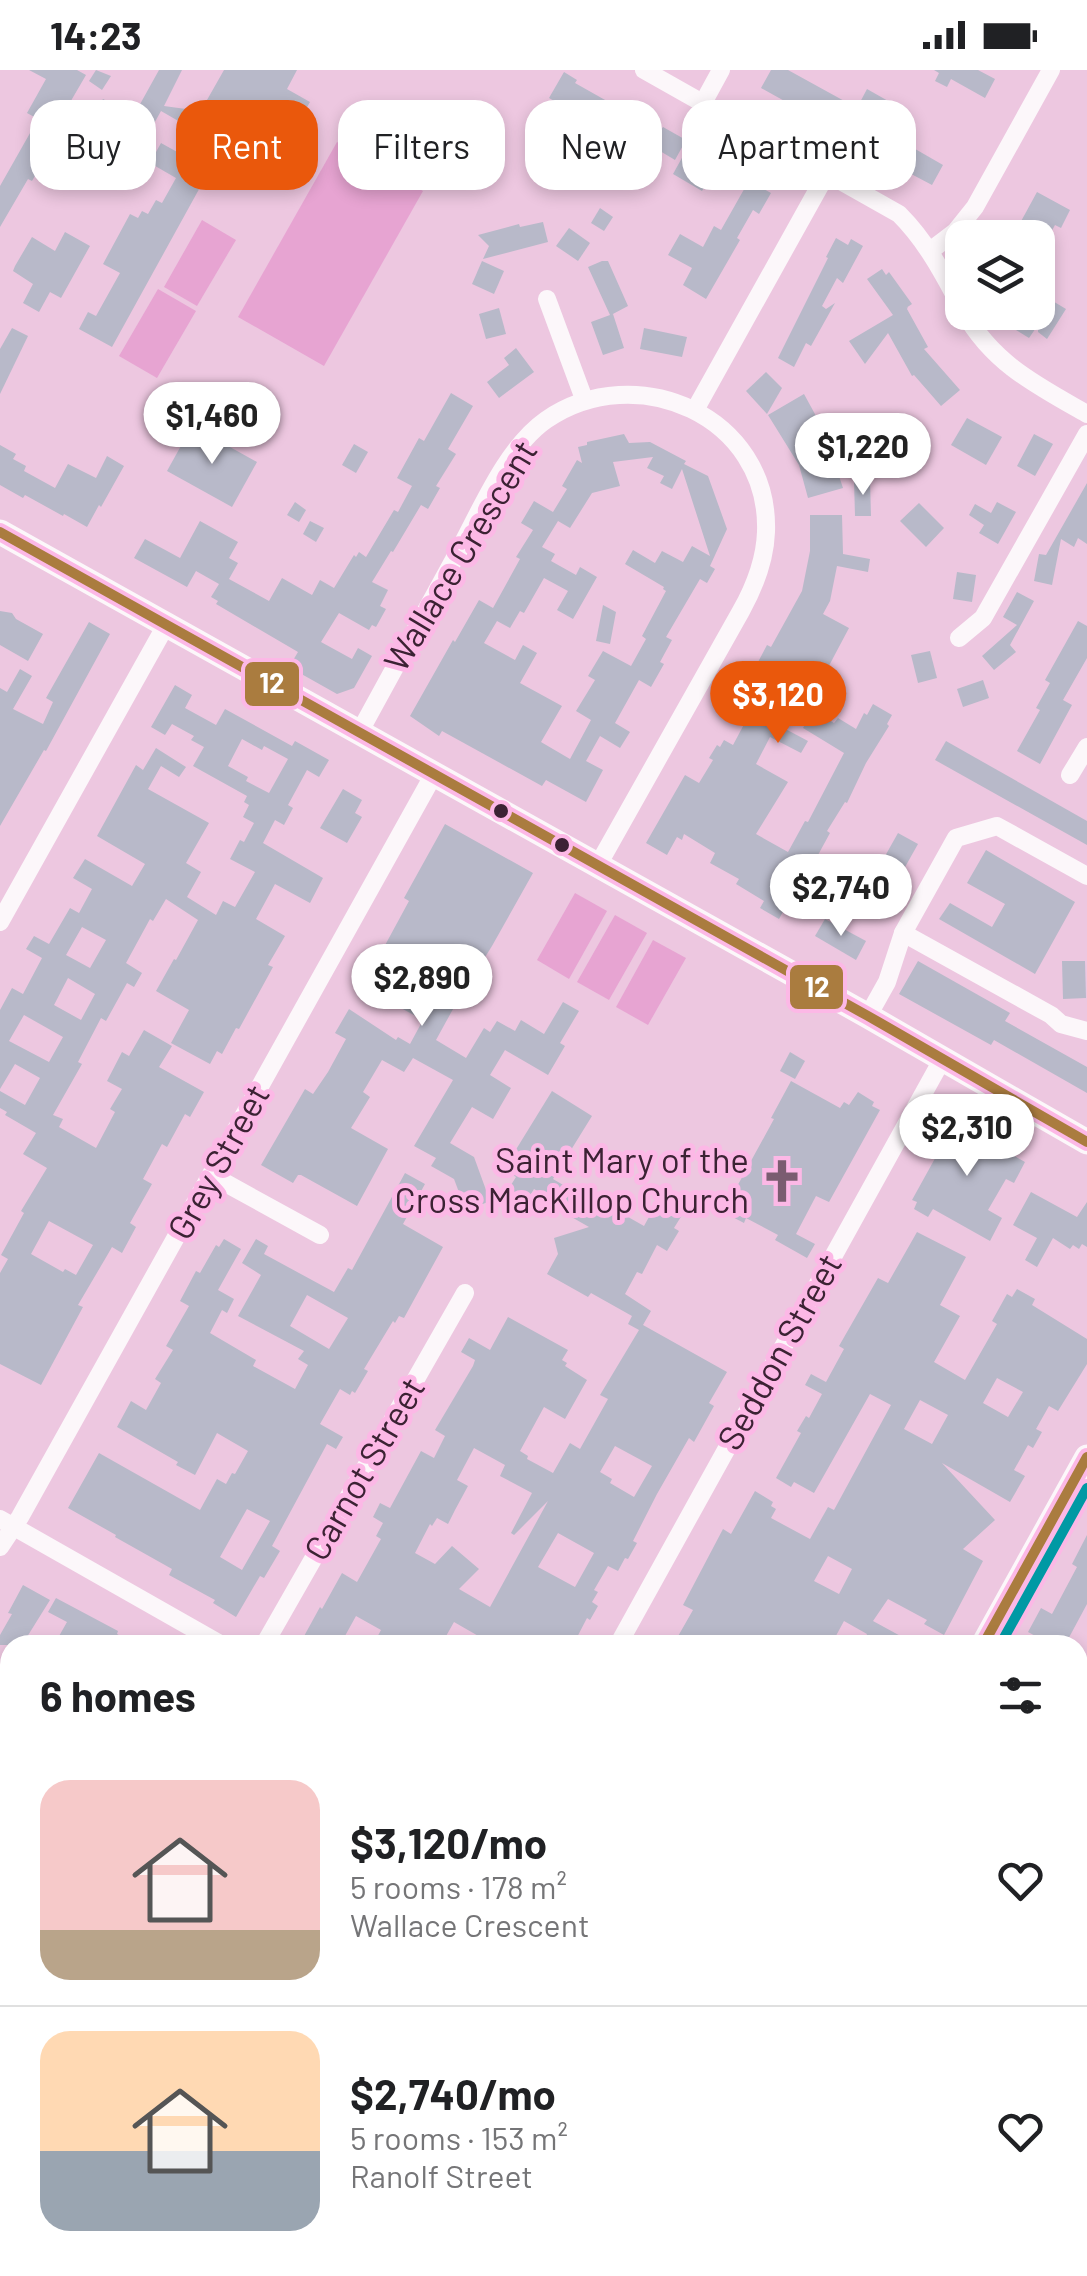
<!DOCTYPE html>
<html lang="en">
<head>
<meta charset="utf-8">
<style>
	body { margin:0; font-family:Barlow,sans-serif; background:#f2f2f2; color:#202124; height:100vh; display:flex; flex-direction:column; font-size:38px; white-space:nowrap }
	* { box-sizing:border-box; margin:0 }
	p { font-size:32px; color:#757577 }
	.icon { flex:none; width:55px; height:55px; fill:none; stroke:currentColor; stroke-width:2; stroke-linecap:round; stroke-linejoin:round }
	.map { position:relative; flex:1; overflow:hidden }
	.side { position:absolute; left:0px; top:1565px; width:1088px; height:642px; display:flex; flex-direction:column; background:#fff; border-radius:30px 30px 0 0; box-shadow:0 5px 15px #0003 }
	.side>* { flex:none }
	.hud { position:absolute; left:30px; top:30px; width:1028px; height:90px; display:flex; gap:20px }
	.fabs { position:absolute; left:945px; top:150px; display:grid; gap:20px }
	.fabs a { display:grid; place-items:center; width:110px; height:110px; border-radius:20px; background:#fff; box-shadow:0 5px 15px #0003; font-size:50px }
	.price { position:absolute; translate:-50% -85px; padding:0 22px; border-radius:35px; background:#fff; color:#222; font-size:32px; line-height:65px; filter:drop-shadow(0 2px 5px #0008) }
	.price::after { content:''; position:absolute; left:50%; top:60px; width:30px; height:22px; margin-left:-15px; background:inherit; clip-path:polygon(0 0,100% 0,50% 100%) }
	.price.current { background:#ea580c; color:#fff }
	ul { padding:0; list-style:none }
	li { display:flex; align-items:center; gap:30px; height:250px; padding:0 40px }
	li+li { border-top:2px solid #e0e0e0 }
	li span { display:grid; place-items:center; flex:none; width:280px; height:200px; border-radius:30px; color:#555 }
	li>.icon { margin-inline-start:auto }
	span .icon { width:120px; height:120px; fill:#fffc; stroke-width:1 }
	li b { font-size:42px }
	h2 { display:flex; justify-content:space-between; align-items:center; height:120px; padding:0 40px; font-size:42px }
	.pill { padding:0 35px; border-radius:30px; background:#fff; box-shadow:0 5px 15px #0003; font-size:35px; line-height:90px }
	.pill.current { background:#ea580c; color:#fff }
	.status { display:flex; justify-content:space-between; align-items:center; height:70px; padding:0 50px; background:#fff; direction:ltr }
	.status svg { height:28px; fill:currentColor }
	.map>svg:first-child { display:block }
</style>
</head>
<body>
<div class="status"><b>14:23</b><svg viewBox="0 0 49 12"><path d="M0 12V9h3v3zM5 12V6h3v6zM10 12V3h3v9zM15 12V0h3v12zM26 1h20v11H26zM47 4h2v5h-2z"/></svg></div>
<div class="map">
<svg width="1087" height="2206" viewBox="0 0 1087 2206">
	<rect width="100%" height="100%" fill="#edc7e0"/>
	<g fill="#e7a4d2">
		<polygon points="337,72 423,121 324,296 238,247"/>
		<polygon points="202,150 236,170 197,236 164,217"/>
		<polygon points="158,219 196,241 157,308 119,286"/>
		<polygon points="575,823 607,841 569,909 537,890"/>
		<polygon points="615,845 647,863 609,930 577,912"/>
		<polygon points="653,870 686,888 648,955 616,937"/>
	</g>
	<g fill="#b8b9c9" fill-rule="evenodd">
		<polygon points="29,0 77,0 86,5 47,72 53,75 32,111 28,109 0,157 0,116 38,49 27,43 46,9"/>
		<polygon points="96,0 111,6 102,20 89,11"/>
		<polygon points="159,0 182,0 164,36 193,40 203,37 224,0 297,0 287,19 310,32 297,55 275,41 247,92 229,82 211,116 203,112 112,277 79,259 88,242 96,246 120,203 103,194 130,144 138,148 142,141 148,144 156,130 162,133 176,108 150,93 161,73 188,88 201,64 161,41 146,68 95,42 103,29 134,45"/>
		<polygon points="771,0 788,0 857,38 867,19 904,40 898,51 900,52 896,63 912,73 910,76 943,95 932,115 881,88 883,84 856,69 854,73 840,65 845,55 842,53 844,51 820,38 815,48 761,18"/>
		<polygon points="934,0 978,0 995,9 985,28 951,9 947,17 935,11 939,3"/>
		<polygon points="564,2 577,10 575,13 660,61 663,57 686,70 675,90 655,78 650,88 616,69 605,87 576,70 571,78 559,71 575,43 549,28"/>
		<polygon points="683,86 713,103 702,121 673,104"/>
		<polygon points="751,107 764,114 762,118 771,123 759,144 753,140 737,168 740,170 706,229 683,215 692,198 668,185 680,164 703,177 714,156 721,160"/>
		<polygon points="1037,122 1070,140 1061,158 1055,155 1038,186 1038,168 1029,168 1019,155"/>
		<polygon points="600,138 613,147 604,161 591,153"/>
		<polygon points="543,152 548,172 483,189 489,176 478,165 519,154 520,157"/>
		<polygon points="569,158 590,173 578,191 556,176"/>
		<polygon points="65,162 90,176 61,228 50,222 39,242 23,233 33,214 13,201 15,196 32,167 55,181"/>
		<polygon points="836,168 848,175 851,169 863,176 843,213 837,208 822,236 826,239 835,233 811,276 806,273 794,297 778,288 828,188 826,187"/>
		<polygon points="482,191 504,201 494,224 472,214"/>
		<polygon points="602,191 608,191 628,236 611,245 613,244 624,278 603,285 591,252 610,245 588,197"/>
		<polygon points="882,199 886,205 889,202 912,234 906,238 908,237 907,239 928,277 924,279 960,320 941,336 914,305 912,306 888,263 865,294 849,271 893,245 867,209"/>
		<polygon points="1038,215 1046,227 1066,239 1047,269 1038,262 1038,255 1029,268 1016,260 1026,244 1038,250"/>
		<polygon points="499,238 506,264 486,269 479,244"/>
		<polygon points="12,258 28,266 0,324 0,279"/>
		<polygon points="644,258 687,267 682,287 640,279"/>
		<polygon points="516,278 534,302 499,328 487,312 509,295 504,288"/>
		<polygon points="766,302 782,318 767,344 746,321"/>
		<polygon points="451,323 473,336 448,379 456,384 436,416 440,418 428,439 421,435 393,482 391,481 372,512 388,520 380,536 386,539 376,557 372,555 369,560 339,543 321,572 352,589 358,578 372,586 354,618 337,624 289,597 298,582 216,534 218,531 211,527 219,514 196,501 187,517 134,488 145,469 180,488 200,451 238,472 229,488 238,493 229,509 269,531 282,508 312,525 320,510 334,518 354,485 356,487 359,482 366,487 394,440 398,442 412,416 397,408 419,368 424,371"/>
		<polygon points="804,324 822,357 808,365 826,396 829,395 832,408 839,406 843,418 808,428 799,395 768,345"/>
		<polygon points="967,348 1002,367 986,395 951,375"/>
		<polygon points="192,356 257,392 232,437 167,401"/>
		<path d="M624,364L629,373L650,372L686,391L684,394L708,406L727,459L710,496L715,499L707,513L700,509L666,567L672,570L660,592L664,594L651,617L639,610L615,653L630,662L620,678L600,666L586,691L603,700L586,732L546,710L542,716L442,661L439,666L410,646L453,570L455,572L479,530L493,538L520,489L516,487L533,460L521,453L534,431L553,442L567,419L562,416L577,390L582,393L578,377L587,375V372ZM653,387L647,398L664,406L660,413L672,419L682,399L710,486L692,476L683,492L662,481L655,493L633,480L625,494L664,517L663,519L666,521L642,566L646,569L631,596L603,581L588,606L595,610L576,641L591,650L570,689L541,672L562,636L520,613L537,583L523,575L515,590L484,573L497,551L510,558L520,541L524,543L544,508L568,521L557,540L573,549L597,507L580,497L576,505L551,491L555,484L542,477L558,451L570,458L592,423L620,416L613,392Z"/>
		<polygon points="1034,364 1053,374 1035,406 1017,396"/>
		<polygon points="354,374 368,382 356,403 342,395"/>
		<polygon points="0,375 16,384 13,389 26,396 24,401 55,418 68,394 96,408 107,386 124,396 101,437 99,435 87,457 64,444 63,446 25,425 23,428 0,415"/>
		<polygon points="870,409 871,446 855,446 854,411"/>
		<polygon points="1087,413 1087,474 1078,468 1074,477 1061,469 1052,515 1034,511 1039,484 1046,485"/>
		<polygon points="295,432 306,440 299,452 287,445"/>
		<polygon points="997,432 1016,442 998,474 979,463 984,455 969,445 975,434 991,443"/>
		<polygon points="919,433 944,458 926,477 900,451"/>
		<polygon points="810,445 842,445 843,484 870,489 868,502 837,496 830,531 823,544 849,558 814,624 796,614 776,654 808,671 801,683 770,667 756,694 788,712 756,764 788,782 805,751 808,752 844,683 803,658 813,640 834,653 838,648 856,659 864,643 867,645 873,634 892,645 887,654 889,656 866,693 847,733 845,732 827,761 830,763 818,785 815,784 799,816 801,817 788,840 785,838 779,849 760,838 764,831 736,814 739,809 710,793 715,783 684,764 682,770 677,767 667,785 646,773 685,705 699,713 713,690 709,688 717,675 720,677 724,670 733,675 757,630 742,622 767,575 771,577 802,521 810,481"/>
		<polygon points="310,451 324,458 316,472 303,464"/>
		<polygon points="957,502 976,505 972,532 953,529"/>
		<polygon points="1017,522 1034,531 1010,575 1016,582 994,600 982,586 1017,555 1003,547"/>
		<polygon points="603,535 616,542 610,574 596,571"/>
		<polygon points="0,541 12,543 16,549 43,564 28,591 0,575"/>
		<polygon points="1078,551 1087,556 1087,588 1063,630 1072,635 1040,694 1017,681 1040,640 1036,638 1050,613 1045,610"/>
		<polygon points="89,552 110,564 46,681 44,680 0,756 0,618 7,622 20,599 32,606 13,639 43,654 53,632 46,628"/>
		<polygon points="930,581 937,608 918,613 911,585"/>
		<polygon points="983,610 989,628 963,637 957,619"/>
		<path d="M175,615L192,625L185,638L216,655L225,639L292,676L295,671L329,690L319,707L307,700L288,735L293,738L284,755L275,750L263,773L323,808L310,833L275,814L256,849L285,866L268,895L273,897L239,959L236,958L222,984L217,981L210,994L171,973L189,940L156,921L174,889L176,890L198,850L166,829L153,851L150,849L126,893L142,903L134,917L127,913L106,951L101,948L78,992L82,994L53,1045L63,1049L59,1057L96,1078L115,1042L110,1039L122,1019L107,1011L122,982L129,986L144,960L172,976L159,997L204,1022L190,1047L185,1044L167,1077L162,1074L143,1109L152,1114L130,1153L136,1157L122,1183L112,1177L108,1184L78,1235L83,1237L41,1315L0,1294V1203L8,1189L1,1185L24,1143L21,1141L47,1098L23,1084L36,1063L5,1045L7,1042L0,1038V1021L25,1035L40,1008L15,994L0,1019V940L12,918L23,924L42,888L26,879L34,866L49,874L70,838L79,843L92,819L73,808L85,789L132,816L145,794L97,766L136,695L143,700L156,678L186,697L179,707L161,696L148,719L209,753L186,793L201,802L187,827L216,845L223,831L235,837L255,802L230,789L240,770L244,772L254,753L243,747L249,735L244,732L247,726L193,696L204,677L191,670L194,666L172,654L165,665L151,657ZM242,669L262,680L264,676L288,689L269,723L246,711L248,707L228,696ZM82,857L106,870L90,898L66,885ZM68,908L95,924L81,950L54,935ZM24,945L63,967L49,992L9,971ZM49,1151L93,1175L76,1205L65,1199L63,1202L31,1184Z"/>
		<polygon points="946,671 1087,751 1087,775 935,690"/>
		<polygon points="343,719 362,730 355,743 362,747 347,773 320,758"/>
		<polygon points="445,754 533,803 492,876 477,900 475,899 436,970 466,988 484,958 490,962 497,951 515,961 521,950 544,964 563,932 579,941 560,973 565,976 548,1005 505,980 490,1005 511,1018 493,1049 472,1037 450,1073 474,1087 490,1131 466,1141 454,1109 431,1096 436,1088 414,1076 453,1010 413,988 404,1002 382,990 363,1022 370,1027 351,1058 388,1079 357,1136 301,1105 298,1105 293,1113 261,1095 305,1019 313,1024 328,1002 346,969 335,963 349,939 396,970 398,967 410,974 423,950 388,931 390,928 364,914 409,831 404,828"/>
		<polygon points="898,763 918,774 900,806 880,795"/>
		<polygon points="986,780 1075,832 1035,904 939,849 950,833 992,857 1005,834 967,813"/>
		<polygon points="837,799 879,822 868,840 827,818"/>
		<polygon points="825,849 866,871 856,890 815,866"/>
		<polygon points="918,891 1010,943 1005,951 1087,997 1087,1023 994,970 991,975 899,924"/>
		<polygon points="1062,891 1085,891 1086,928 1063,929"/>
		<polygon points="790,982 805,991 795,1009 780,1001"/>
		<polygon points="791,1011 840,1038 844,1032 849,1035 858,1022 874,1032 872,1036 880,1040 829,1132 816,1126 796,1164 815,1174 807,1188 775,1170 778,1165 746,1148 744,1153 723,1142 774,1049 771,1048"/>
		<path d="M552,1021L592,1046L553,1109L582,1126L584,1122L644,1156L660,1127L669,1132L675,1122L690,1132L674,1158L679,1161L667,1181L657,1175L642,1204L637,1202L625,1224L651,1241L643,1255L727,1302L709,1333L714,1336L694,1372L689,1368L657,1424L633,1471L637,1473L628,1489L625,1488L618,1501L608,1496L594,1520L598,1522L592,1532L598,1536L590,1550L587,1548L573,1575H512L501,1569L498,1575H494L454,1552L441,1575H373L381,1560L356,1546L340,1575H314L303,1568L320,1537L322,1539L342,1503L357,1512L381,1469L376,1466L383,1453L373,1447L380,1433L390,1438L421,1381L434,1388L445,1366L435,1360L473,1296L475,1290L461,1282L469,1268L490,1280L508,1247L568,1280L562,1290L567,1293L565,1296L587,1310L565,1349L544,1337L520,1381L528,1386L527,1389L553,1403L570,1373L580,1379L608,1329L600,1325L639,1260L628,1254L632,1246L591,1223L588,1227L547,1204L558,1184L554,1168L589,1157L561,1141L563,1136L534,1119L518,1145L499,1134L516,1107L504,1099ZM615,1376L652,1396L634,1427L610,1413L612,1409L600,1402ZM474,1378L505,1395L500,1406L532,1423L511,1463L514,1465L548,1431L490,1537L459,1519L479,1499L452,1476L435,1494L415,1483L430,1454L432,1456L437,1448L448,1454L455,1440L468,1416L457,1410ZM558,1463L594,1483L575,1517L538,1497Z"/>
		<polygon points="959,1045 971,1052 969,1056 993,1069 991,1073 1025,1092 1014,1113 1006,1109 988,1140 1002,1148 990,1171 933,1139 928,1147 914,1139 917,1132 912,1130"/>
		<path d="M405,1103L425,1114L403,1154L443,1177L404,1248L399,1246L395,1253L393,1251L364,1299L368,1301L355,1323L352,1321L350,1325L340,1319L320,1354L343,1367L336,1379L327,1374L272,1476L280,1481L264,1508L260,1506L236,1547L213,1533L215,1530L169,1505L172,1499L115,1467L116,1465L68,1438L99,1383L200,1440L217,1409L226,1414L232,1403L235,1404L248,1381L217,1363L195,1405L176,1395L178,1392L117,1357L131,1331L146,1340L161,1313L155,1309L173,1280L166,1276L189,1236L180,1231L196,1201L200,1203L216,1175L219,1177L224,1169L241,1179L218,1220L234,1229L227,1243L222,1240L210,1263L256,1290L253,1296L295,1319L308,1295L298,1289L304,1281L238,1246L261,1205L242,1193L256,1169L268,1176L264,1184L334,1222L348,1198L352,1200ZM307,1225L348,1248L329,1279L290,1256ZM247,1439L270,1451L242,1500L220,1487Z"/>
		<polygon points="1031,1122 1077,1147 1087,1132 1087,1177 1082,1174 1079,1179 1073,1175 1070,1179 1053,1168 1037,1197 1025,1190 1037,1168 1013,1155"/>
		<path d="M917,1162L966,1187L940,1235L960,1246L934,1292L965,1310L997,1254L992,1251L1007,1224L1012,1227L1017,1219L1035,1229L1032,1235L1087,1269V1294L1058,1341L1049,1336L1036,1359L1042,1362L1033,1378L1028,1375L1014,1400L1025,1406L1010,1432L942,1393L995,1450L963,1479L983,1491L944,1565L924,1554L927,1550L888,1529L873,1551L917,1575H876L865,1569L867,1564L844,1551L831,1575H673L693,1540L683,1535L723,1459L731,1464L755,1421L773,1432L771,1436L776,1439L771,1448L810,1469L828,1437L834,1440L891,1335L870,1324L814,1423L794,1412L791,1417L776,1408L801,1363L797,1361L806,1346L809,1348L822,1324L805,1315L811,1304L826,1312L844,1279L839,1276L878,1208L888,1213ZM997,1308L1023,1322L1008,1347L983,1333ZM920,1330L948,1345L932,1374L904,1359ZM828,1486L852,1499L839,1524L814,1511Z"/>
		<polygon points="1087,1465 1087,1534 1065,1575 1052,1575 1028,1562 1041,1538 1052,1544 1077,1497 1072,1494"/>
		<polygon points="23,1515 50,1530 22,1575 0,1575 0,1565 12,1544 8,1543"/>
		<polygon points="56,1528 118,1561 117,1564 135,1575 104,1575 86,1565 80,1575 54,1575 67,1552 48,1542"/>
	</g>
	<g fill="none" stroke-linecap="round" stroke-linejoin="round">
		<g stroke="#fcf7fa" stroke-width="18">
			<path d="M644,0L899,144C927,172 944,205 962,239"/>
			<polyline points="703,33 721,0"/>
			<polyline points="930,181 955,162 975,137 1051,0"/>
			<polyline points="547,229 584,329"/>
			<path d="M964,242C993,294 1038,316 1087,344"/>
			<polyline points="695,340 827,103"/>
			<polyline points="959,568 983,548 1087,364"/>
			<path d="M359,663C392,603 425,542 458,482C481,440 506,378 546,350C636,288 770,346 766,462C765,491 755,516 741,541L598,795"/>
			<polyline points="1070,705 1087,677"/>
			<polyline points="0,852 166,555"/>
			<polyline points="903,863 1051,945 1061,954 1087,961"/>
			<polyline points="868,946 887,912 903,863 956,768 997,756 1087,806"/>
			<polyline points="211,1105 320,1165"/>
			<polyline points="0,1449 222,1575"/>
			<polyline points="0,1477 20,1447 434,704"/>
			<polyline points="264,1575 465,1223"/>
			<polyline points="618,1575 943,988"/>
			<polyline points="1078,1629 1087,1635"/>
			<polyline points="1078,1906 1087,1912"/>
			<polyline points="0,2051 10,2033"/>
			<polyline points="1078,2183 1087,2188"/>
			<polyline points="268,2206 273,2198"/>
		</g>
		<g stroke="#fcf7fa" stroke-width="25">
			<polyline points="0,462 868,946 1087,1072"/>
			<polyline points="983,1575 1087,1387"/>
			<polyline points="0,2162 10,2168"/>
			<polyline points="64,2198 79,2206"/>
			<polyline points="0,2200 10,2206"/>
			<polyline points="631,2206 636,2198"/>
		</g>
		<g stroke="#fcb8e6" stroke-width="18">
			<g id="bus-1">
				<polyline points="0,462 868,946 1087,1072"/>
				<polyline points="983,1575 1087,1387"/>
			</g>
		</g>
		<g stroke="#fcb8e6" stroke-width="18">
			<polyline id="bus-2" points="1000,1575 1087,1418"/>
		</g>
		<use href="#bus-1" stroke="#aa7c3f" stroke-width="10"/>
		<use href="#bus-2" stroke="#0099a4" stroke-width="10"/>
	</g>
	<defs>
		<g id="church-bare" transform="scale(3.45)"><path d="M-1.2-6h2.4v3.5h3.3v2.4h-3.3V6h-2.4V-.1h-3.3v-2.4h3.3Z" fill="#7a5c70" stroke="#fcb8e6" stroke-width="2.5" paint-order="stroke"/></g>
	</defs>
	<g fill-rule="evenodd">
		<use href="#church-bare" x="782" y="1111"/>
	</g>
	<g fill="#3c2234" stroke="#fcb8e6" stroke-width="4">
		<circle cx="501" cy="741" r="9"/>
		<circle cx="562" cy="775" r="9"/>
	</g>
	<g text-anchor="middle" stroke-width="10" stroke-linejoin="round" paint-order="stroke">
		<g font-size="35" fill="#3c2234" stroke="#fcb8e6">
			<text transform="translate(461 486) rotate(-59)" y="12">Wallace Crescent</text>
			<text transform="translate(219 1092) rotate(-61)" y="12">Grey Street</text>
			<text transform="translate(780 1282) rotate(-61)" y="12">Seddon Street</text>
			<text transform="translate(365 1399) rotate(-60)" y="12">Carnot Street</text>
		</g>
		<g font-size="35" fill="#3c2234" stroke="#fcb8e6" text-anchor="end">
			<text x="749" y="1103">Saint Mary of the<tspan x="749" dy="40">Cross MacKillop Church</tspan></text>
		</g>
	</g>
	<g stroke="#fcb8e6" stroke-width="4">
		<rect x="243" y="590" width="58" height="48" rx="10" fill="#aa7c3f"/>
		<rect x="788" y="893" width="57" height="48" rx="10" fill="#aa7c3f"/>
	</g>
	<g font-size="28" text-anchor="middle" font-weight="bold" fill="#fff">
		<text x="272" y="623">12</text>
		<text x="817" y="927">12</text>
	</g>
</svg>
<div class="fabs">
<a><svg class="icon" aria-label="layers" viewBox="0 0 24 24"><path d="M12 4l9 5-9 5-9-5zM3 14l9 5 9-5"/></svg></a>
</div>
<b class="price" style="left:212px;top:397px">$1,460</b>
<b class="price" style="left:863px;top:428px">$1,220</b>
<b class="price current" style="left:778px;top:676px">$3,120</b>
<b class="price" style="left:841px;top:869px">$2,740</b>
<b class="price" style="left:422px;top:959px">$2,890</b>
<b class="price" style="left:967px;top:1109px">$2,310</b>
<div class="hud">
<a class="pill">Buy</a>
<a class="pill current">Rent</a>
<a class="pill">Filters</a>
<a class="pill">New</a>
<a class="pill">Apartment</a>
</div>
<section class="side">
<h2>6 homes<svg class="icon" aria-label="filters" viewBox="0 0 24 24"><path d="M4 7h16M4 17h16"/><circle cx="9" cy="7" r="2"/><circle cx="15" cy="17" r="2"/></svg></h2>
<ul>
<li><span style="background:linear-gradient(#f6c9c9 75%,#b9a48a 0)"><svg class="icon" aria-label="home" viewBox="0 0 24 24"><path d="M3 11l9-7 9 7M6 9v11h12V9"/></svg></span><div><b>$3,120/mo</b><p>5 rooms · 178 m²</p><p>Wallace Crescent</p></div><svg class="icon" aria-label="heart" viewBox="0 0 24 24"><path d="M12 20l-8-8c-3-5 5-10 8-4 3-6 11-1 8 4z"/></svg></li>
<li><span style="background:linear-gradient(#ffd9b3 60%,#9aa5b1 0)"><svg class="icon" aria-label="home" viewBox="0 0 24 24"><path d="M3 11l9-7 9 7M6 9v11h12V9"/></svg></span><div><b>$2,740/mo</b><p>5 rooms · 153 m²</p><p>Ranolf Street</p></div><svg class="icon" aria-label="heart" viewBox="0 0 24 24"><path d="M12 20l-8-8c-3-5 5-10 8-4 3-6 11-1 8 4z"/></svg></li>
</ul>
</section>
</div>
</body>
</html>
